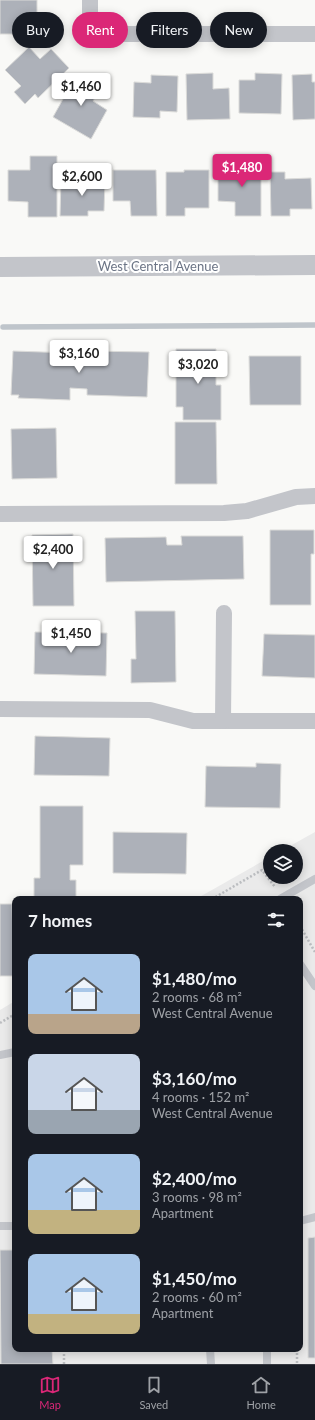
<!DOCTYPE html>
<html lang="en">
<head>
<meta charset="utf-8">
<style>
	body { margin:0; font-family:Lato,sans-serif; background:#242831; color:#f1f3f6; height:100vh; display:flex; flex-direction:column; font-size:15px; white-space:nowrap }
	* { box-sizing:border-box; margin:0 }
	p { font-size:13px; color:#9ea1a6 }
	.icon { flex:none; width:22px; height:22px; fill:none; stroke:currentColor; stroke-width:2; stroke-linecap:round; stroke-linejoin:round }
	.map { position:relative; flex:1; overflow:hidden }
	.sheet { position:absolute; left:12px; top:896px; width:291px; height:456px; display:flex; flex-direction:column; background:#171b24; border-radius:8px; box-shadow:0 2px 10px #0003 }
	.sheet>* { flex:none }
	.hud { position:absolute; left:12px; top:12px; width:291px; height:36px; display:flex; gap:8px }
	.tools { position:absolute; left:263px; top:844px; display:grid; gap:8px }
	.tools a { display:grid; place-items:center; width:40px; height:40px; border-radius:50%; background:#171b24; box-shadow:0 2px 10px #0003; font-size:20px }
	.price { position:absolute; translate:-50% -34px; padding:0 9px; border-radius:4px; background:#fff; color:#222; font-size:13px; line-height:26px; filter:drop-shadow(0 1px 2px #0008) }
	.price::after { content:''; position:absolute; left:50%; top:24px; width:12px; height:9px; margin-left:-6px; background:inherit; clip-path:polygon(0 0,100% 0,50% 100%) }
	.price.active { background:#db2777; color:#fff }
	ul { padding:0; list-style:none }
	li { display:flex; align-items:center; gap:12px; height:100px; padding:0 16px }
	li span { display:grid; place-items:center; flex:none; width:112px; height:80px; border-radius:8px; color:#555 }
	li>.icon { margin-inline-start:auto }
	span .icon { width:48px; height:48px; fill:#fffc; stroke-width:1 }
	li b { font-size:17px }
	h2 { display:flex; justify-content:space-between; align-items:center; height:48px; padding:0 16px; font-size:17px }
	.tag { padding:0 14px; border-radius:18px; background:#171b24; box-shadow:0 2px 10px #0003; font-size:14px; line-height:36px }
	.tag.active { background:#db2777; color:#fff }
	.menu { display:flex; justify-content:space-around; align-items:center; height:56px; border-top:1px solid #363941; background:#171b24; font-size:11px; color:#9ea1a6 }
	.menu a { display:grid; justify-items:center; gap:2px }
	.menu .active { color:#db2777 }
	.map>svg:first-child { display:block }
</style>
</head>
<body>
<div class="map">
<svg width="315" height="1364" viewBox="0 0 315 1364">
	<rect width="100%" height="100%" fill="#f9f9f7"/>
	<polygon fill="#eaeaea" points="315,832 315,1364 0,1364 0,1010 15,1001 15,1349 300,1349 300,899 196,899 270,857 270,877 296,877 296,851 281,851"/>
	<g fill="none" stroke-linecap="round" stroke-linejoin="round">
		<polyline stroke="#bfc5cb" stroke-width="5.5" points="3,327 315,325"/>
	</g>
	<g fill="#adb1b9" stroke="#dbdbd9">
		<polygon points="0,0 37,0 37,16 22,16 22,34 0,34"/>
		<polygon points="29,47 40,59 51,49 69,68 38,98 35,94 25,104 14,92 21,86 5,70"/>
		<polygon points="213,73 213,89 229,88 230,119 187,120 186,74"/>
		<polygon points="255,73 282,74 281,114 239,113 239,80 255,80"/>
		<polygon points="77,74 101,87 93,101 107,110 91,139 53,117"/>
		<polygon points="312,74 312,82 315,82 315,119 293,120 292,75"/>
		<polygon points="151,75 178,76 177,112 160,111 160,118 133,117 134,82 151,83"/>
		<polygon points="30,156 57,156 57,217 28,217 28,202 8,201 8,170 30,170"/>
		<polygon points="241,162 261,162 261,216 235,216 235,202 218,201 218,168 241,168"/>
		<polygon points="113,170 156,170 157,216 131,216 130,201 113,201"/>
		<polygon points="184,170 209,170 209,208 185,208 185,216 166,216 166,172 184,172"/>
		<polygon points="270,172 285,172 285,179 311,178 312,209 290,209 290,216 271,216"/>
		<polygon points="61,179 105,179 104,211 88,211 88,216 60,216"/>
		<polygon points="176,349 216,349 216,385 221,385 221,420 183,420 183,407 176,407"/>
		<polygon points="13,351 71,353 71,358 86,358 86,351 149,352 147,397 87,395 87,389 70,388 70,400 18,398 19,395 11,395"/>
		<polygon points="249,356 301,356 301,405 250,405"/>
		<polygon points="175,422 216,422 217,484 175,484"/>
		<polygon points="56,428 57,478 12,479 11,429"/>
		<polygon points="270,530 314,530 314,554 311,554 311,605 270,605"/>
		<polygon points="73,534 74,606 33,606 32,535"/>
		<polygon points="181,536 243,536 244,579 106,582 105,538 166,537 167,545 182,545"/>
		<polygon points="135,611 175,611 176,682 131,683 131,659 136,659"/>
		<polygon points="35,632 107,633 106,676 34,674"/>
		<polygon points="264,634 315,635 315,678 262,676"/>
		<polygon points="35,736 110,738 109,776 34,775"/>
		<polygon points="256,763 281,764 280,808 205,807 206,766 256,767"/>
		<polygon points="40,806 83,806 83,865 70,865 70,880 76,880 76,899 34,899 34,878 40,878"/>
		<polygon points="113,832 187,833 186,874 113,873"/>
		<polygon points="0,904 12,904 14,976 0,976"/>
		<polygon points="315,1237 315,1358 308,1358 308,1238"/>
		<polygon points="0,1250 15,1250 15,1349 52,1349 53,1364 1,1364"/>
	</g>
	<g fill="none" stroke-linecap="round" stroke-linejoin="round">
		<g stroke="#bbbdc0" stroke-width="2.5" stroke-dasharray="2 2" stroke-linecap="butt">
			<polyline points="212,899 262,870 275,887"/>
			<polyline points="300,926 315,952"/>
			<polyline points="0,1023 15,1014"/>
			<polyline points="297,1349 297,1364"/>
			<polyline points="64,1364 64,1349"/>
		</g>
		<g stroke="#c3c5ca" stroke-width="8">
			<polyline points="280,899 315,879"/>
			<polyline points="300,964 315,986"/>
			<polyline points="0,1055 15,1052"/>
			<polyline points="300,1221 315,1217"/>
			<polyline points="0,1226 15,1226"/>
			<polyline points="210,1349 211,1364"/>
			<polyline points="267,1364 267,1349"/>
		</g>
		<g stroke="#c3c5ca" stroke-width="16">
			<polyline points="90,0 90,34 315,34"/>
			<polyline points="0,514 224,513 247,511 296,497 315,496"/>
			<polyline points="0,709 150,710 193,721 315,721"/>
			<polyline points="223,721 224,613"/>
		</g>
		<polyline stroke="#c3c5ca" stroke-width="20" points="0,267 315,265"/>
	</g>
	<g text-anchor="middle" stroke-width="4" stroke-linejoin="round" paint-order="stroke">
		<g font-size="13" fill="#6b7485" stroke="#fff">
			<text x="158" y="271">West Central Avenue</text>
		</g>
	</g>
</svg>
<div class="tools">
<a><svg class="icon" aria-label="layers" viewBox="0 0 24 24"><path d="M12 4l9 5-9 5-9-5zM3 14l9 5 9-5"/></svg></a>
</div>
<b class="price" style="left:81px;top:107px">$1,460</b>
<b class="price active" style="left:242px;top:188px">$1,480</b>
<b class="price" style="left:82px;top:197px">$2,600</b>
<b class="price" style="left:79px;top:374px">$3,160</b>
<b class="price" style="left:198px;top:385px">$3,020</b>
<b class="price" style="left:53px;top:570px">$2,400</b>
<b class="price" style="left:71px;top:654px">$1,450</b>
<div class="hud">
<a class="tag">Buy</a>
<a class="tag active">Rent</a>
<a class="tag">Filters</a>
<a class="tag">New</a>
</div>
<section class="sheet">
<h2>7 homes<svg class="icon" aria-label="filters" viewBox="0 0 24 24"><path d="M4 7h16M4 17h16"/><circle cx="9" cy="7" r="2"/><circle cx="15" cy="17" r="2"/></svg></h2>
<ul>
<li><span style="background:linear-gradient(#a9c7e8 75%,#b9a48a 0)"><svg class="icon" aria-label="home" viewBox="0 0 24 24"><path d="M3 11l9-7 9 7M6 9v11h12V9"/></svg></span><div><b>$1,480/mo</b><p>2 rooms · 68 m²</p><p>West Central Avenue</p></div></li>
<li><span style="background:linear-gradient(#c9d6e8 70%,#9aa5b1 0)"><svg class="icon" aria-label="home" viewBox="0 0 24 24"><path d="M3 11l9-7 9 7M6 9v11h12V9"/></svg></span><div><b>$3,160/mo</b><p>4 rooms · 152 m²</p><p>West Central Avenue</p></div></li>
<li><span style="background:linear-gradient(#a9c7e8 70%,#c2b280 0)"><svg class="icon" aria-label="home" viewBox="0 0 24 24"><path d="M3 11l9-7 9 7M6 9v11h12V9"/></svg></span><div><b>$2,400/mo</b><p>3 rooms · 98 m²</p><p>Apartment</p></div></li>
<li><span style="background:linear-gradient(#a9c7e8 75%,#c2b280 0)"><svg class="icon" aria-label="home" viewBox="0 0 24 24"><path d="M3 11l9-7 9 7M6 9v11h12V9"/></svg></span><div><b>$1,450/mo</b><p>2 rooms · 60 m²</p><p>Apartment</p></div></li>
</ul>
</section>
</div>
<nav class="menu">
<a class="active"><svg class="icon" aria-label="map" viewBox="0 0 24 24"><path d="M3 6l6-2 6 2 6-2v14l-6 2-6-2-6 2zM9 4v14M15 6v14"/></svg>Map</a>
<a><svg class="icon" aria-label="saved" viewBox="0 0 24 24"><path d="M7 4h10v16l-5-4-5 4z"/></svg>Saved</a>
<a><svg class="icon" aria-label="home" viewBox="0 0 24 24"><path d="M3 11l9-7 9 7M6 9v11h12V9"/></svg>Home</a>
</nav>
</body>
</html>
